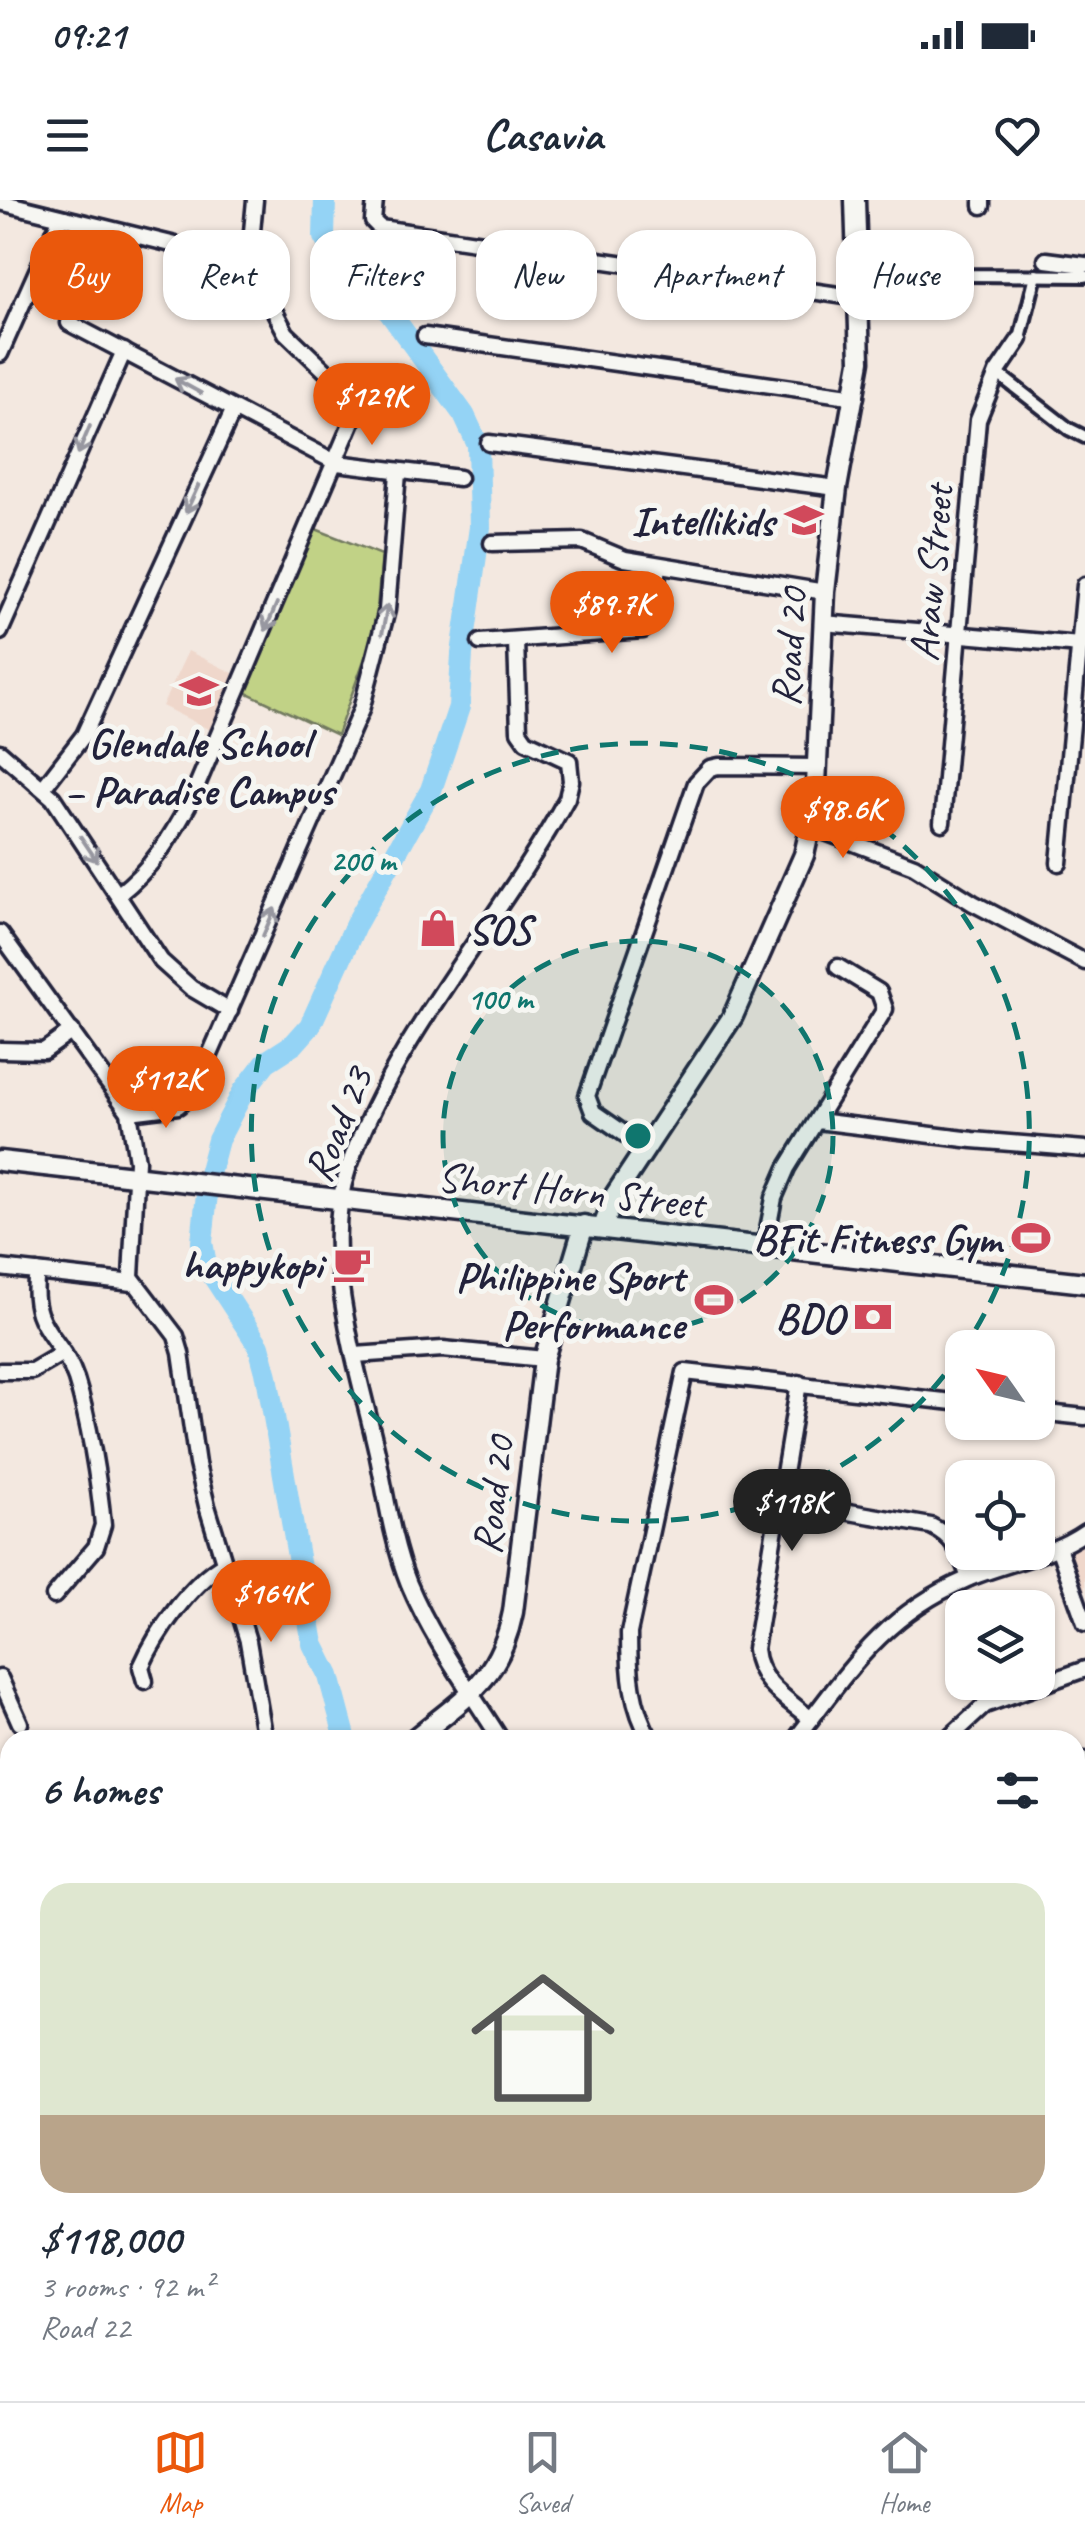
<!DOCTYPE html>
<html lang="en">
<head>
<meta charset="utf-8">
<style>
	body { margin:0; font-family:Caveat,sans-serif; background:#f2f2f3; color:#1f2937; height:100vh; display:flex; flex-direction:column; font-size:38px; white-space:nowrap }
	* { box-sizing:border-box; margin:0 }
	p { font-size:32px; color:#747a83 }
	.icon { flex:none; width:55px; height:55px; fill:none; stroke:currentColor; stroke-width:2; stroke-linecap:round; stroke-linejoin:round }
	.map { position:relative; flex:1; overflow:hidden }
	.side { position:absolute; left:0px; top:1530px; width:1085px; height:672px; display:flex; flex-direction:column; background:#fff; border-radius:30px 30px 0 0; box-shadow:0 2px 8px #0004 }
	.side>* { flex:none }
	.banner { position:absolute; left:30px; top:30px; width:1025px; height:90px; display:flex; gap:20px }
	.needle { width:65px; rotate:304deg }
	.tools { position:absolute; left:945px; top:1130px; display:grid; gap:20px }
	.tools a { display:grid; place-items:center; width:110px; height:110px; border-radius:20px; background:#fff; box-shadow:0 2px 8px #0004; font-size:50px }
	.price { position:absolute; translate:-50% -85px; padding:0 22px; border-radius:35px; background:#ea580c; color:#fff; font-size:32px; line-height:65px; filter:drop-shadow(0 2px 5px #0008) }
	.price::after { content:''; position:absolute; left:50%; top:60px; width:30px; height:22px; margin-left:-15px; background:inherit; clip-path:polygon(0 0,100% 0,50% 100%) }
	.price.active { background:#222; color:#fff }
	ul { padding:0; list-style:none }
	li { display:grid; align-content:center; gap:20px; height:530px; padding:0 40px }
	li+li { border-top:2px solid #e0e1e3 }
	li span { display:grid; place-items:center; height:310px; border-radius:30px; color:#555 }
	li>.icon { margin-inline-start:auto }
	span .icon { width:180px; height:180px; fill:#fffc; stroke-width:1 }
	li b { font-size:42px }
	h2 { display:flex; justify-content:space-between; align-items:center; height:120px; padding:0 40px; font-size:42px }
	.chip { padding:0 35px; border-radius:30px; background:#fff; box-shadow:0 2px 8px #0004; font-size:35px; line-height:90px }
	.chip.active { background:#ea580c; color:#fff }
	.status { display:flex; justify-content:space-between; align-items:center; height:70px; padding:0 50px; background:#fff; direction:ltr }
	.status svg { height:28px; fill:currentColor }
	header { display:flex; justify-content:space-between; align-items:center; height:130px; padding:0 40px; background:#fff; font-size:45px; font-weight:700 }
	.tabs { display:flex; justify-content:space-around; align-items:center; height:140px; border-top:2px solid #e0e1e3; background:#fff; font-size:28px; color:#747a83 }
	.tabs a { display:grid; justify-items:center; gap:5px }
	.tabs .active { color:#ea580c }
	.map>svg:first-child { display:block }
</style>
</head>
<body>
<div class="status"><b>09:21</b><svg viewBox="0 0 49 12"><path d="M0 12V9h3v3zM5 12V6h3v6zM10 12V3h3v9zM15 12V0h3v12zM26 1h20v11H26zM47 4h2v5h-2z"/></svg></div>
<header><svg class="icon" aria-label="menu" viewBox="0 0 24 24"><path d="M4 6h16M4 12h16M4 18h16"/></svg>Casavia<svg class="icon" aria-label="heart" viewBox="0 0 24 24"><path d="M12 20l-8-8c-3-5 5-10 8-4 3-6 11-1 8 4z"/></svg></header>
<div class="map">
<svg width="1085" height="2201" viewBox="0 0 1085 2201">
	<rect width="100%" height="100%" fill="#f3e8e0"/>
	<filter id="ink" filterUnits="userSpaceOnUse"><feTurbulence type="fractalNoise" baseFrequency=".01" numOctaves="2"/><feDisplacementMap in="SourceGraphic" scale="20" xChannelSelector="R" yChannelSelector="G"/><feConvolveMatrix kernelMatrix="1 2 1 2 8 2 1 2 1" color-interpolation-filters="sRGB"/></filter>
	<g filter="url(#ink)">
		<g fill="#efd7cb">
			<polygon points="188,451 237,475 212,531 162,506"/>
			<polygon points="1085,1344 1085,1399 1067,1354"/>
		</g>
		<polygon fill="#c1d286" stroke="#727a60" stroke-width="2.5" points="313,328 382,355 375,430 337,535 243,491"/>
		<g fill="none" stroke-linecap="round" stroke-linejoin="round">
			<g stroke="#94d3f5" stroke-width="22">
				<polyline points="325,0 324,37 331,49 347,72 377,95 464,215 478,245 480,327 462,454 459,507 431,590 356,724 310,826 294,844 266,862 243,892 218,940 209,974 202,1042 206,1065 259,1146 267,1176 313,1444 329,1476 346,1540"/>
				<polyline points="740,2192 746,2201"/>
			</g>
			<g stroke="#22223b" stroke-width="18">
				<g id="pedestrian">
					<polyline points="952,64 966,75 1085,76"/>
					<polyline points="1020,139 1036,75"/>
					<polyline points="997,173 1069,229 1085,237"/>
				</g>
			</g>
			<g stroke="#22223b" stroke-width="21">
				<g id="minor">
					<polyline points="375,0 373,21 380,28 859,98"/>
					<polyline points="982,0 982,6"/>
					<polyline points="0,2 249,63"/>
					<polyline points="1046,60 1085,65"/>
					<polyline points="858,68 952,64"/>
					<polyline points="69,123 337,263 459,278"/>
					<polyline points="425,136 856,197"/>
					<polyline points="0,154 60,19"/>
					<polyline points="489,243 837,288"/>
					<polyline points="492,343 582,341 625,359 825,392"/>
					<polyline points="823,423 1080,445"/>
					<polyline points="0,432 124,151"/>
					<polyline points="480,442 643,430 653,416 659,366"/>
					<polyline points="0,552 53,598 161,761 191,788 230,811"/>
					<polyline points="43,588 84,535 233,211"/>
					<polyline points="942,623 978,220 997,173 1020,139"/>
					<polyline points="812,627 914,666 973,703 1085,762"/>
					<polyline points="1059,663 1085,385"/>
					<path d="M119,694C152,668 170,639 190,602L353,219L352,207L336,181L286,133L249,63L255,0"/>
					<polyline points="0,733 129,912 137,961 131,1077 176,1136 181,1153 197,1264 207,1306 248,1441 265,1540"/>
					<polyline points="0,850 44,851 72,831"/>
					<polyline points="129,912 178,906 194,891 361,510 387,410 398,273"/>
					<polyline points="817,921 973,940 1085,949"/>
					<polyline points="645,948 593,912 587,896 696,583 710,568 719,566 816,567"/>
					<polyline points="765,1045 774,998 787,968 885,809 879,792 838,767"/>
					<polyline points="0,1068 133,1083"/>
					<path d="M37,1072C28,1130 61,1134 76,1179C89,1220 99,1281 103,1325L96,1347L54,1396"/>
					<polyline points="355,1155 443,1149 544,1159"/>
					<polyline points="0,1171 32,1171 61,1154"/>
					<path d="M799,1183L755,1449C758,1483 787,1499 811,1519"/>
					<polyline points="1038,1212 1085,1217"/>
					<path d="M779,1300L931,1326C956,1338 960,1354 969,1378"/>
					<polyline points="1058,1347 1085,1423"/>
					<polyline points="0,1478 20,1523"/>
					<path d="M145,1481L141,1467C156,1433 191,1382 224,1364"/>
					<path d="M501,1540C469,1489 432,1439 409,1384C392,1342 386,1295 377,1252C358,1167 319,1054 348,969C396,833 499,723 567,598L571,581L569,561L526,541L519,531L516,441"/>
					<path d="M651,1540C631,1507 629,1471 629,1433L685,1172L962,1203"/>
					<path d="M795,1540C848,1472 882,1416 965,1380C1004,1363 1049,1357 1085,1332"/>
					<polyline points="947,1540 985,1505 1085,1469"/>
					<polyline points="1075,1573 1085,1560"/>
					<polyline points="1075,1770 1085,1758"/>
					<polyline points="0,1880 10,1879"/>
					<polyline points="1075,1967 1085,1969"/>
					<polyline points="1075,2176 1085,2162"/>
					<polyline points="34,2192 39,2201"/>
					<polyline points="183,2192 197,2201"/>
					<polyline points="704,2192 710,2201"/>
					<polyline points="524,2201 535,2192"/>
					<polyline points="587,2201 598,2192"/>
					<polyline points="653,2201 664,2192"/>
					<polyline points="755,2201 764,2192"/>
					<polyline points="1058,2201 1064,2192"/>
				</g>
			</g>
			<g stroke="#22223b" stroke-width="25">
				<g id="tertiary">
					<polyline points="0,961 1085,1083"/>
					<polyline points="603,1027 615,995 733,816 804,655 815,606 825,392 837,288 860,161 855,0"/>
					<path d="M413,1540C464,1498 499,1481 513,1412L544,1159L584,1025"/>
					<polyline points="0,1759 10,1755"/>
				</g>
			</g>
			<use href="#pedestrian" stroke="#f6f6f2" stroke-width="10"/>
			<use href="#minor" stroke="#f6f6f2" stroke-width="14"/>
			<use href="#tertiary" stroke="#f6f6f2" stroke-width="18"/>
		</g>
		<defs><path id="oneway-shaft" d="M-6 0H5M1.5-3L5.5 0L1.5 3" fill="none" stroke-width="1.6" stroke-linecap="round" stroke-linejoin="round" transform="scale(2.5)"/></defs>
		<g stroke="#9797a0">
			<use href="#oneway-shaft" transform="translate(188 186) rotate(-151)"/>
			<use href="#oneway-shaft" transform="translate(84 240) rotate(113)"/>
			<use href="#oneway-shaft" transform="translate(192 299) rotate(115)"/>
			<use href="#oneway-shaft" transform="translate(271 417) rotate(113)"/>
			<use href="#oneway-shaft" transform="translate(385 419) rotate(-79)"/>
			<use href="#oneway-shaft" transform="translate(89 649) rotate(56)"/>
			<use href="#oneway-shaft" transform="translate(269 722) rotate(-67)"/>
		</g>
	</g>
	<circle cx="638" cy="936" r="195" fill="#0f766e" fill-opacity=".12"/>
	<g fill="none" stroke="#0f766e" stroke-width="5" stroke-dasharray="18 12">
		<circle cx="638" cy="936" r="195"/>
		<path d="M962 1151A389 389 0 1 1 966 1145"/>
	</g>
	<defs>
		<g id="school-bare" transform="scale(3)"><path d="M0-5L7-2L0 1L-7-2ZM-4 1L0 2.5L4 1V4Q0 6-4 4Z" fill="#d1495b" stroke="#f6f6f2" stroke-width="2.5" paint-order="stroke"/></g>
		<g id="shop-bare" transform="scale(3)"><path d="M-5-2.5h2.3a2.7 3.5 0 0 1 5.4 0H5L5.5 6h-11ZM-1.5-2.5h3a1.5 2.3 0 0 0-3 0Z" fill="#d1495b" stroke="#f6f6f2" stroke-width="2.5" paint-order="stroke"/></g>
		<g id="stadium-bare" transform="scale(3)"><path d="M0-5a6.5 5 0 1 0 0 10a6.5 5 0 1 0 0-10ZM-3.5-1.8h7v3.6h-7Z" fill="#d1495b" stroke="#f6f6f2" stroke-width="2.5" paint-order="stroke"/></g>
		<g id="cafe-bare" transform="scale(3)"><path d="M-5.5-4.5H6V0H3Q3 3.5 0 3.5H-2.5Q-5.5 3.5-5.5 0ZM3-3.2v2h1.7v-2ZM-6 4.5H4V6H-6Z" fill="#d1495b" stroke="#f6f6f2" stroke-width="2.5" paint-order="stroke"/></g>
		<g id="bank-bare" transform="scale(3)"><path d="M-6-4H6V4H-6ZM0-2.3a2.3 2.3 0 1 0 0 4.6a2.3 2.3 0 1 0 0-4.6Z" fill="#d1495b" stroke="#f6f6f2" stroke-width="2.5" paint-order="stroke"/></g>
	</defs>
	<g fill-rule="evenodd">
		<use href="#school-bare" x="804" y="320"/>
		<use href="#school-bare" x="199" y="491"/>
		<use href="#shop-bare" x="438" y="728"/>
		<use href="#stadium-bare" x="1031" y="1038"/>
		<use href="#cafe-bare" x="352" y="1064"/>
		<use href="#stadium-bare" x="714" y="1100"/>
		<use href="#bank-bare" x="873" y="1117"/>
	</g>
	<g text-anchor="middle" stroke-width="10" stroke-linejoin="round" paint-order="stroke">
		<g font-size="42" font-weight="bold" fill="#22223b" stroke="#f6f6f2" text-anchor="end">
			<text x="774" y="335">Intellikids</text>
			<text x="199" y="557" text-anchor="middle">Glendale School<tspan x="199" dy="48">– Paradise Campus</tspan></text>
			<text x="468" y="743" text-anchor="start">SOS</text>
			<text x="1001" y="1053">BFit Fitness Gym</text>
			<text x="322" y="1079">happykopi</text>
			<text x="684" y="1091">Philippine Sport<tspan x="684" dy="48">Performance</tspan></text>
			<text x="843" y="1132">BDO</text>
		</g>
		<g font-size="42" fill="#22223b" stroke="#f6f6f2">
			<text transform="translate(930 373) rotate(-85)" y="15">Araw Street</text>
			<text transform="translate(788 447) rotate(-86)" y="15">Road 20</text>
			<text transform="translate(337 924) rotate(-68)" y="15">Road 23</text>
			<text transform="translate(571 989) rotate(6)" y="15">Short Horn Street</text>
			<text transform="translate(492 1295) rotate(-83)" y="15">Road 20</text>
		</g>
	</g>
	<circle cx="638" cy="936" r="15" fill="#0f766e" stroke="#f6f6f2" stroke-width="5"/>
	<g font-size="30" text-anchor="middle" font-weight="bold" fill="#0f766e" stroke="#f6f6f2" stroke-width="10" stroke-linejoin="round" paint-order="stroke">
		<text x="363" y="671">200 m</text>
		<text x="500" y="809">100 m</text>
	</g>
</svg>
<div class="tools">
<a><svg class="needle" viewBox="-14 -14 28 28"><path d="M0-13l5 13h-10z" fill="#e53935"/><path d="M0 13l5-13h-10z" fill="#747a83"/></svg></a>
<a><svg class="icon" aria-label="locate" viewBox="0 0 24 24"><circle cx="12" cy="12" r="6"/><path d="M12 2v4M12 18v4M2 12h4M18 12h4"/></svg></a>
<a><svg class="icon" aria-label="layers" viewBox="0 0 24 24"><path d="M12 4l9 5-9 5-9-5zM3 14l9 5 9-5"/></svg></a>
</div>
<b class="price" style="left:372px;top:248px">$129K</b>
<b class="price" style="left:612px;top:456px">$89.7K</b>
<b class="price" style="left:843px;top:661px">$98.6K</b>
<b class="price" style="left:166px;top:931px">$112K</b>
<b class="price active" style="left:792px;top:1354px">$118K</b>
<b class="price" style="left:271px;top:1445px">$164K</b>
<div class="banner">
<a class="chip active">Buy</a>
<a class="chip">Rent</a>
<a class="chip">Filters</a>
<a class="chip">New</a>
<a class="chip">Apartment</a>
<a class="chip">House</a>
</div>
<section class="side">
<h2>6 homes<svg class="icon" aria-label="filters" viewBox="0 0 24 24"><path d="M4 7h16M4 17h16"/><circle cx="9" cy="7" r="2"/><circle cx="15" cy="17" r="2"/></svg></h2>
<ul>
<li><span style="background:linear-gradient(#dfe7d0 75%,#b9a48a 0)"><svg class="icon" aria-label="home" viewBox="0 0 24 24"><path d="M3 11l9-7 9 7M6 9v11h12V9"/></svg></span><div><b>$118,000</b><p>3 rooms · 92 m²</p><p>Road 22</p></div></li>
</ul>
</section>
</div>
<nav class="tabs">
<a class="active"><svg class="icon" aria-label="map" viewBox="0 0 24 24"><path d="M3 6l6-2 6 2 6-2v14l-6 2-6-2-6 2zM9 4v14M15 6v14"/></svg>Map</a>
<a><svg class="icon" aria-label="saved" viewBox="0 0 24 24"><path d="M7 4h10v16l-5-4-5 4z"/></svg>Saved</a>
<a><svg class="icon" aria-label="home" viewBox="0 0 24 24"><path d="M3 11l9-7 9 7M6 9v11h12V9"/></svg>Home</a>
</nav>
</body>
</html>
